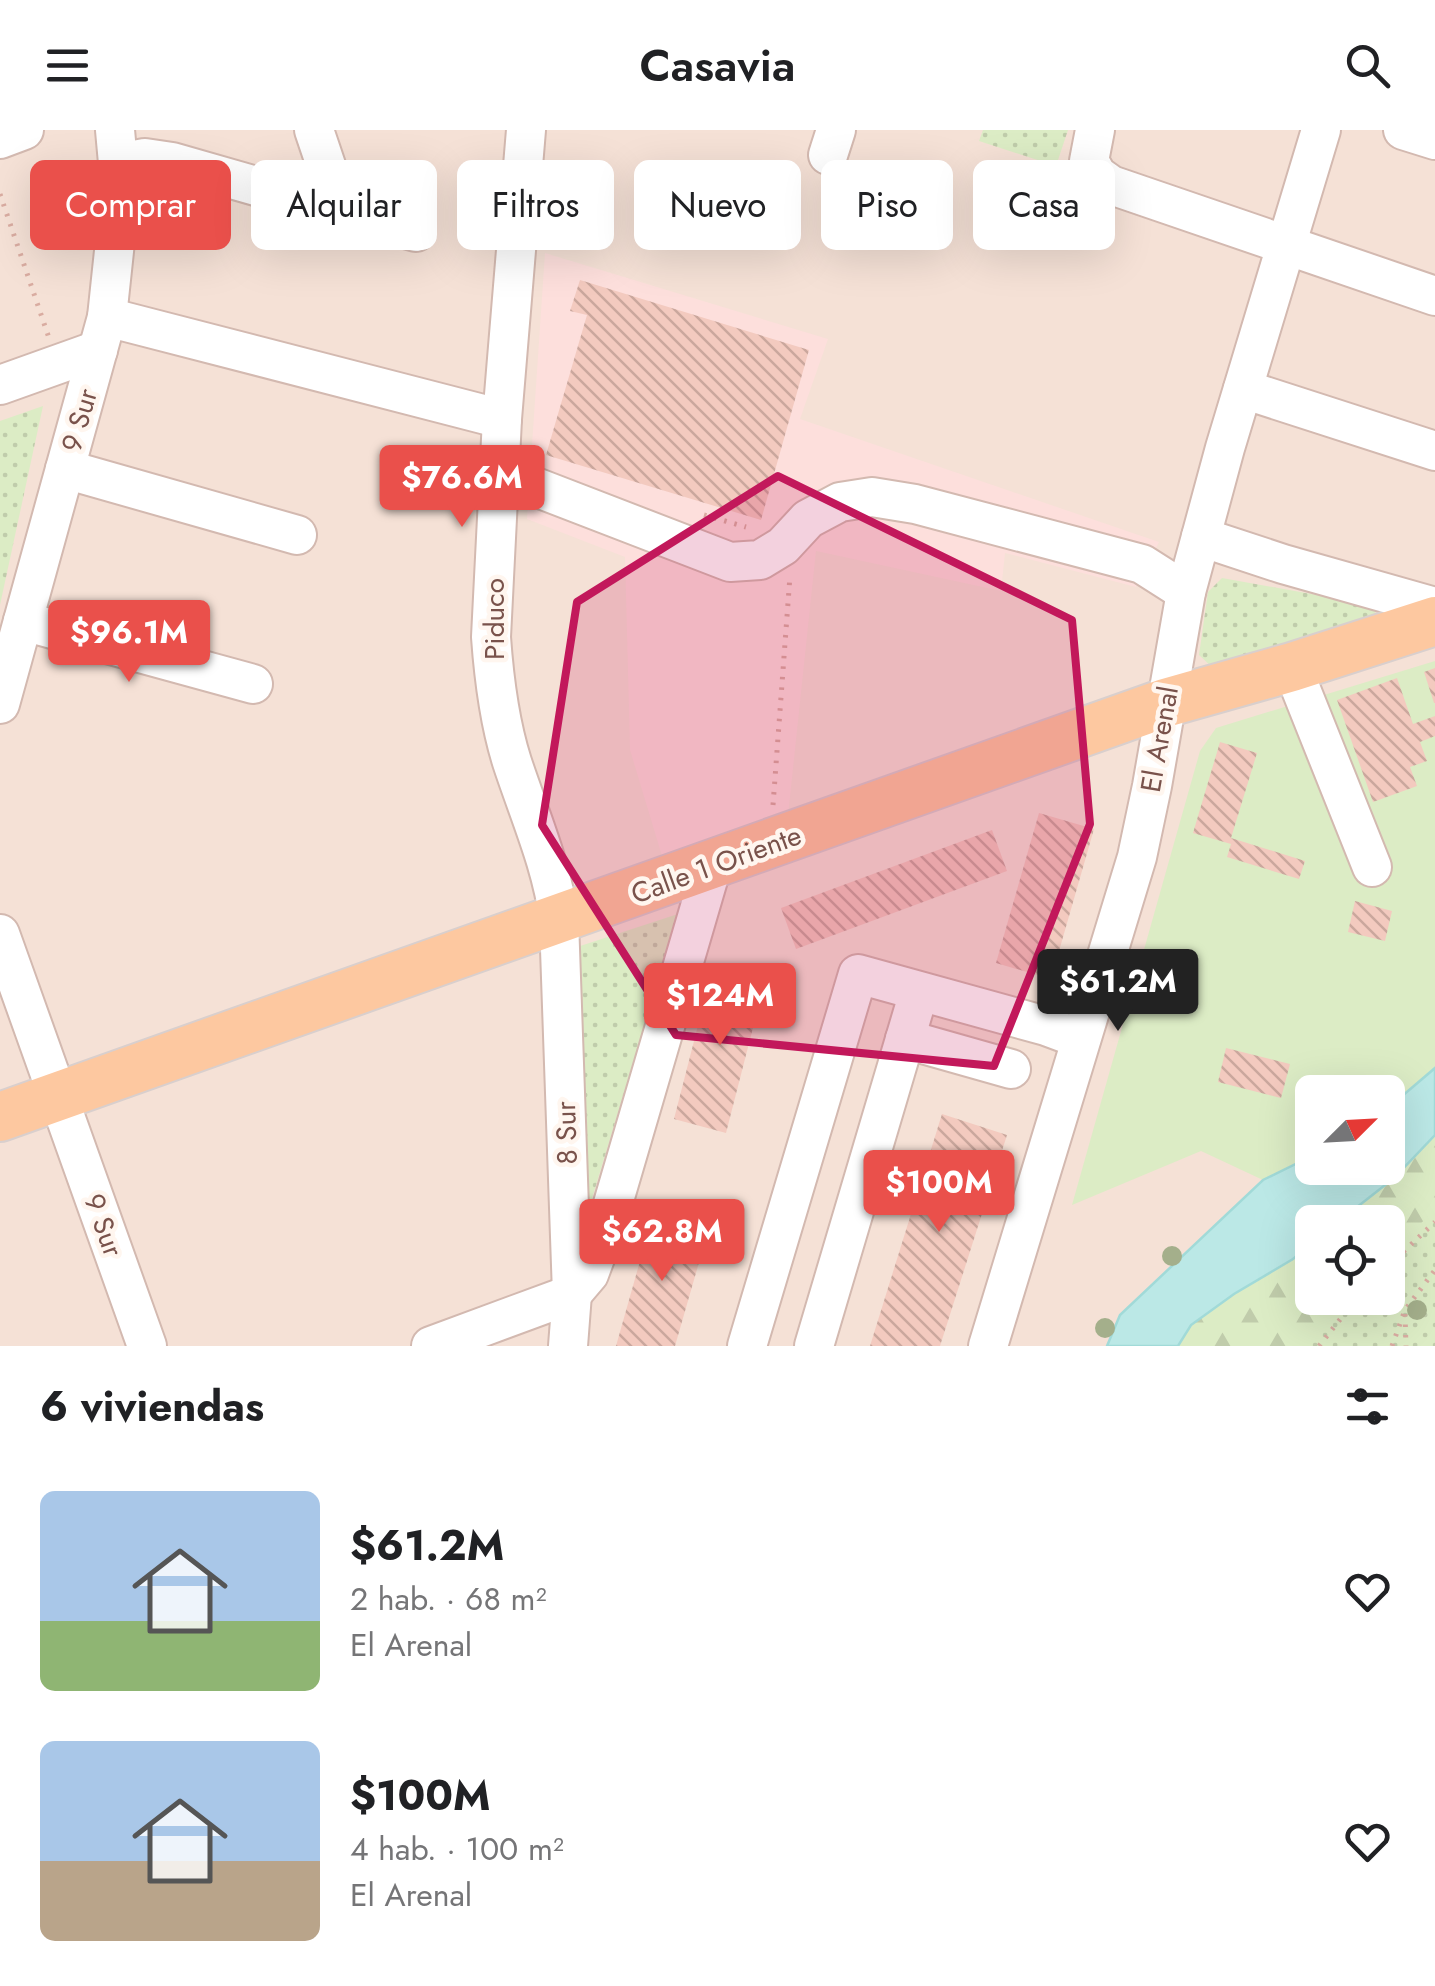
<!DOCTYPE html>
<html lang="es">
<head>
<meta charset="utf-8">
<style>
	body { margin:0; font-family:Jost,sans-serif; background:#f2f2f2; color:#202124; height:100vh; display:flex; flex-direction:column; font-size:38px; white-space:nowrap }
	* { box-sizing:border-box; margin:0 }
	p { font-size:32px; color:#757577 }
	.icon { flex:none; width:55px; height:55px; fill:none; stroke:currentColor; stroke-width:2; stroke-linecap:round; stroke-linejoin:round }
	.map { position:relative; height:1216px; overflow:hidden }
	.sheet { display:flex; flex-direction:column; background:#fff; flex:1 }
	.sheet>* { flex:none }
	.hud { position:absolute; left:30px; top:30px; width:1375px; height:90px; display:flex; gap:20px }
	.needle { width:65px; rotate:66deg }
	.tools { position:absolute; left:1295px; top:945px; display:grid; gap:20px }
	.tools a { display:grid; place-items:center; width:110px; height:110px; border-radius:15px; background:#fff; box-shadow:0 10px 40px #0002; font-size:50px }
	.price { position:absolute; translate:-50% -85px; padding:0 22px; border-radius:10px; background:#ea504b; color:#fff; font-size:32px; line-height:65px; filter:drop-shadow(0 2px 5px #0008) }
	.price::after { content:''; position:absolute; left:50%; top:60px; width:30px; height:22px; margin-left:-15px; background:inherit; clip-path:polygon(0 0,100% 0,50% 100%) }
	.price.on { background:#222; color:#fff }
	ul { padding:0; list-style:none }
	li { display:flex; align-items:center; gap:30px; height:250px; padding:0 40px }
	li span { display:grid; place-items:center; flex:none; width:280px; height:200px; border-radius:15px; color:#555 }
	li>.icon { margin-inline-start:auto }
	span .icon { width:120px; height:120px; fill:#fffc; stroke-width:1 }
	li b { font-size:42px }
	h2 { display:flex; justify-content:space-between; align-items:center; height:120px; padding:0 40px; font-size:42px }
	.tag { padding:0 35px; border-radius:15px; background:#fff; box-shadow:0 10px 40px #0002; font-size:35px; line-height:90px }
	.tag.on { background:#ea504b; color:#fff }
	header { display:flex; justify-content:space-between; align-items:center; height:130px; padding:0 40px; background:#fff; font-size:45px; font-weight:600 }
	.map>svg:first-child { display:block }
</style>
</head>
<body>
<header><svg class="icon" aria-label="menu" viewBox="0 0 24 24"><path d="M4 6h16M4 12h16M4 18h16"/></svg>Casavia<svg class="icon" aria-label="search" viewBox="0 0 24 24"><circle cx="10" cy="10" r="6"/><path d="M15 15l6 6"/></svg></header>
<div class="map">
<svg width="1435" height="1216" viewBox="0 0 1435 1216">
	<defs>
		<pattern id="green-dots" width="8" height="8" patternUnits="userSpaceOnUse" patternTransform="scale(2.5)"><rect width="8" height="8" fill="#dcecc5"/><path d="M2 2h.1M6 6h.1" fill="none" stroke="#c0ccab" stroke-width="1.8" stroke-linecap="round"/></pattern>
		<pattern id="forest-firs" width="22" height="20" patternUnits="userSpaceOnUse" patternTransform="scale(2.5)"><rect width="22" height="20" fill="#dcecc5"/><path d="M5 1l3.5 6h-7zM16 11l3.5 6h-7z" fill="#c0ccab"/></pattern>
		<pattern id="building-back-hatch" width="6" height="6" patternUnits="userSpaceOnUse" patternTransform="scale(2.5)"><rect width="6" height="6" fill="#f3cabf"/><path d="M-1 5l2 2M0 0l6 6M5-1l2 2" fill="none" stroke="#caa79d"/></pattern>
	</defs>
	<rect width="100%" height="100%" fill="#fdf1e8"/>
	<path fill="#f5e1d6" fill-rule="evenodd" d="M0,0H1435V1216H0ZM1312,962H1388V1038H1312ZM1312,1092H1388V1168H1312Z"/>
	<polygon fill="#fddfdc" points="545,123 828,209 800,289 1159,412 1136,457 1005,423 1001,461 816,421 788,686 665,736 630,620 625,427 527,389"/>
	<g fill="url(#green-dots)" fill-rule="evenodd">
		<polygon points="983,0 1068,0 1056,36 979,11"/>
		<polygon points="43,276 0,475 0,291"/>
		<polygon points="1222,448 1378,476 1373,488 1214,539 1199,525 1208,462"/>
		<polygon points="678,784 581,1105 574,818"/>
		<path d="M1435,955V1216H1137L1388,1038ZM1312,1092H1388V1168H1312Z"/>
	</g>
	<g fill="url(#forest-firs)">
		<polygon points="1435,1005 1435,1079 1388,1127 1388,1092 1338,1092 1394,1048"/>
		<polygon points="1312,1113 1312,1168 1348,1168 1306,1216 1178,1216 1191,1195 1234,1164 1293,1129"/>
	</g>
	<polygon fill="#dcecc5" points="1435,531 1435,946 1388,979 1388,962 1312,962 1312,1026 1263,1050 1201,1021 1072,1075 1200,621 1216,598"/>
	<polygon fill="#bbe8e6" stroke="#a1dad8" stroke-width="2.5" points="1435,938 1435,1005 1394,1048 1338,1092 1312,1092 1312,1113 1293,1129 1234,1164 1191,1195 1178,1216 1107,1216 1120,1185 1263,1050 1312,1026 1312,1038 1388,1038 1388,978"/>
	<g fill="url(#building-back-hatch)">
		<polygon points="580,150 809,220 761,390 546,325 587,185 570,181"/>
		<polygon points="1435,538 1435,573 1434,573 1424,542"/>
		<polygon points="1397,548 1413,594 1435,586 1435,606 1420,612 1427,631 1410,637 1417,656 1373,672 1337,570"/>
		<polygon points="1220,612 1257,623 1231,708 1305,731 1299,749 1227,727 1231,714 1193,703"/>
		<polygon points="1039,683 1094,699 1051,849 996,833"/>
		<polygon points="992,700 1007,741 796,819 781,778"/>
		<polygon points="1355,771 1392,781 1385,811 1348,802"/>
		<polygon points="714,833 766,847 726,1003 674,989"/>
		<polygon points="1226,918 1290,934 1281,968 1218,952"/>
		<polygon points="942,984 1007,1005 940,1216 870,1216"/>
		<polygon points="653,1085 708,1101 675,1216 616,1216"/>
	</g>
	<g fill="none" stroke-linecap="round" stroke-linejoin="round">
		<g stroke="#d3b9b0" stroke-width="42">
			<g id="minor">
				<polyline points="314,0 341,80"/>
				<path d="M526,0L502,289L491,507C494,549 499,591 512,632C529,684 552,735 559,790L572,1164L568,1216"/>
				<polyline points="1095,0 1089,31 1097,45 1111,55 1435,166"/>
				<polyline points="1403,0 1435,10"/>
				<polyline points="0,9 24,0"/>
				<polyline points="828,25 836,0"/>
				<polyline points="118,33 145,28 172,32 416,102"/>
				<polyline points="107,187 502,289"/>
				<polyline points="0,255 98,220"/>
				<polyline points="1243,259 1435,321"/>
				<polyline points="65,339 297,405"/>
				<polyline points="499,343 730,432 760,430 783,416 808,389 840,372 872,367 915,374 1142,434 1186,462"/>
				<polyline points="1201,407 1283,434 1435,477"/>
				<polyline points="23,491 253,554"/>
				<polyline points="1292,537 1372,737"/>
				<polyline points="0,574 107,187 117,93 118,33 115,0"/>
				<polyline points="0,804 147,1216"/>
				<polyline points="905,909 1011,939"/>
				<polyline points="431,1216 572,1164 589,1144 605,1101 712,736"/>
				<polyline points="747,1216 858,844 1046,896 1081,909"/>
				<polyline points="814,1216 919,862"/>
				<polyline points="988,1216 1137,727 1152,656 1186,462 1225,318 1321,0"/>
			</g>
		</g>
		<g stroke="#d9cfcd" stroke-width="52">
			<polyline id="major" points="0,987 1165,573 1292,537 1435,491"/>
		</g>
		<g stroke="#d9aca1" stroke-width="5" stroke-dasharray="2.5 8" stroke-linecap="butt">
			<polyline points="0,64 49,208"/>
			<polyline points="704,385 746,397"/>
			<polyline points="773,675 790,446"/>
			<polyline points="1388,1136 1435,1092"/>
			<polyline points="1405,1184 1406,1216"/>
			<polyline points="1319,1216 1357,1168"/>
			<polyline points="1392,1216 1405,1180 1435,1140"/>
		</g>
		<use href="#minor" stroke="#fff" stroke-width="38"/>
		<use href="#major" stroke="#fdc8a0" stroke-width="48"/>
	</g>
	<g fill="#a4af8b">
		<circle cx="1172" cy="1126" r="10"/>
		<circle cx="1417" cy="1180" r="10"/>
		<circle cx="1105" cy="1198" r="10"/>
	</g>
	<path fill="#c2185b" fill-opacity="0.2" stroke="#c2185b" stroke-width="8" stroke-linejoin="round" d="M778,346L1072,490L1090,694L994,936L676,905L542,695L577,472Z"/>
	<g text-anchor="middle" stroke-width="9" stroke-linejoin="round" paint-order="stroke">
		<g font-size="28" fill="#79524b" stroke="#fff6ef">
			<text transform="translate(79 290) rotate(-74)" y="10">9 Sur</text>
			<text transform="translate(494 489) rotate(-90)" y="10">Piduco</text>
			<text transform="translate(1159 609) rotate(-80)" y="10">El Arenal</text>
			<text transform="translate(716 734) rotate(-20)" y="10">Calle 1 Oriente</text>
			<text transform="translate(566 1003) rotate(-92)" y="10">8 Sur</text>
			<text transform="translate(104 1095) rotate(70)" y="10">9 Sur</text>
		</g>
	</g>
</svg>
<div class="tools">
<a><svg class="needle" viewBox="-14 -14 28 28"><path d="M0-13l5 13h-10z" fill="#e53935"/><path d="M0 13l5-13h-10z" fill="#757577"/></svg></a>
<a><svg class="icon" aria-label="locate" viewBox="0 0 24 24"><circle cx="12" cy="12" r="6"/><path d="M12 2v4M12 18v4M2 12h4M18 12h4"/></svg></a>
</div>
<b class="price" style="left:462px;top:400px">$76.6M</b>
<b class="price" style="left:129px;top:555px">$96.1M</b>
<b class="price on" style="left:1118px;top:904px">$61.2M</b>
<b class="price" style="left:720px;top:918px">$124M</b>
<b class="price" style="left:939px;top:1105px">$100M</b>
<b class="price" style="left:662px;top:1154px">$62.8M</b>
<div class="hud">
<a class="tag on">Comprar</a>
<a class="tag">Alquilar</a>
<a class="tag">Filtros</a>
<a class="tag">Nuevo</a>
<a class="tag">Piso</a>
<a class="tag">Casa</a>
</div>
</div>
<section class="sheet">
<h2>6 viviendas<svg class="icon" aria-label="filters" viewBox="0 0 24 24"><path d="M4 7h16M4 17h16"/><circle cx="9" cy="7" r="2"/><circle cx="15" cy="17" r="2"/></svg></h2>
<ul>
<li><span style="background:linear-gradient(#a9c7e8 65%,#8fb573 0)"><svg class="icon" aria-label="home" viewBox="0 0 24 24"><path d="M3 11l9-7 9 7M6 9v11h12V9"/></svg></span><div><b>$61.2M</b><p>2 hab. · 68 m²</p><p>El Arenal</p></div><svg class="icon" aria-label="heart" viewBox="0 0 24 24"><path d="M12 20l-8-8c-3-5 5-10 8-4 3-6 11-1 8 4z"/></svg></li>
<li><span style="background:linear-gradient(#a9c7e8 60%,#b9a48a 0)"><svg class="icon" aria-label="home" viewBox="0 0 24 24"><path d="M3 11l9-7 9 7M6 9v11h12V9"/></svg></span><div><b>$100M</b><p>4 hab. · 100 m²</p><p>El Arenal</p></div><svg class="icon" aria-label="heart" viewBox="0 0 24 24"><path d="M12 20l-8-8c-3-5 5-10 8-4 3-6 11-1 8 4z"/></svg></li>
</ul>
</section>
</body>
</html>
